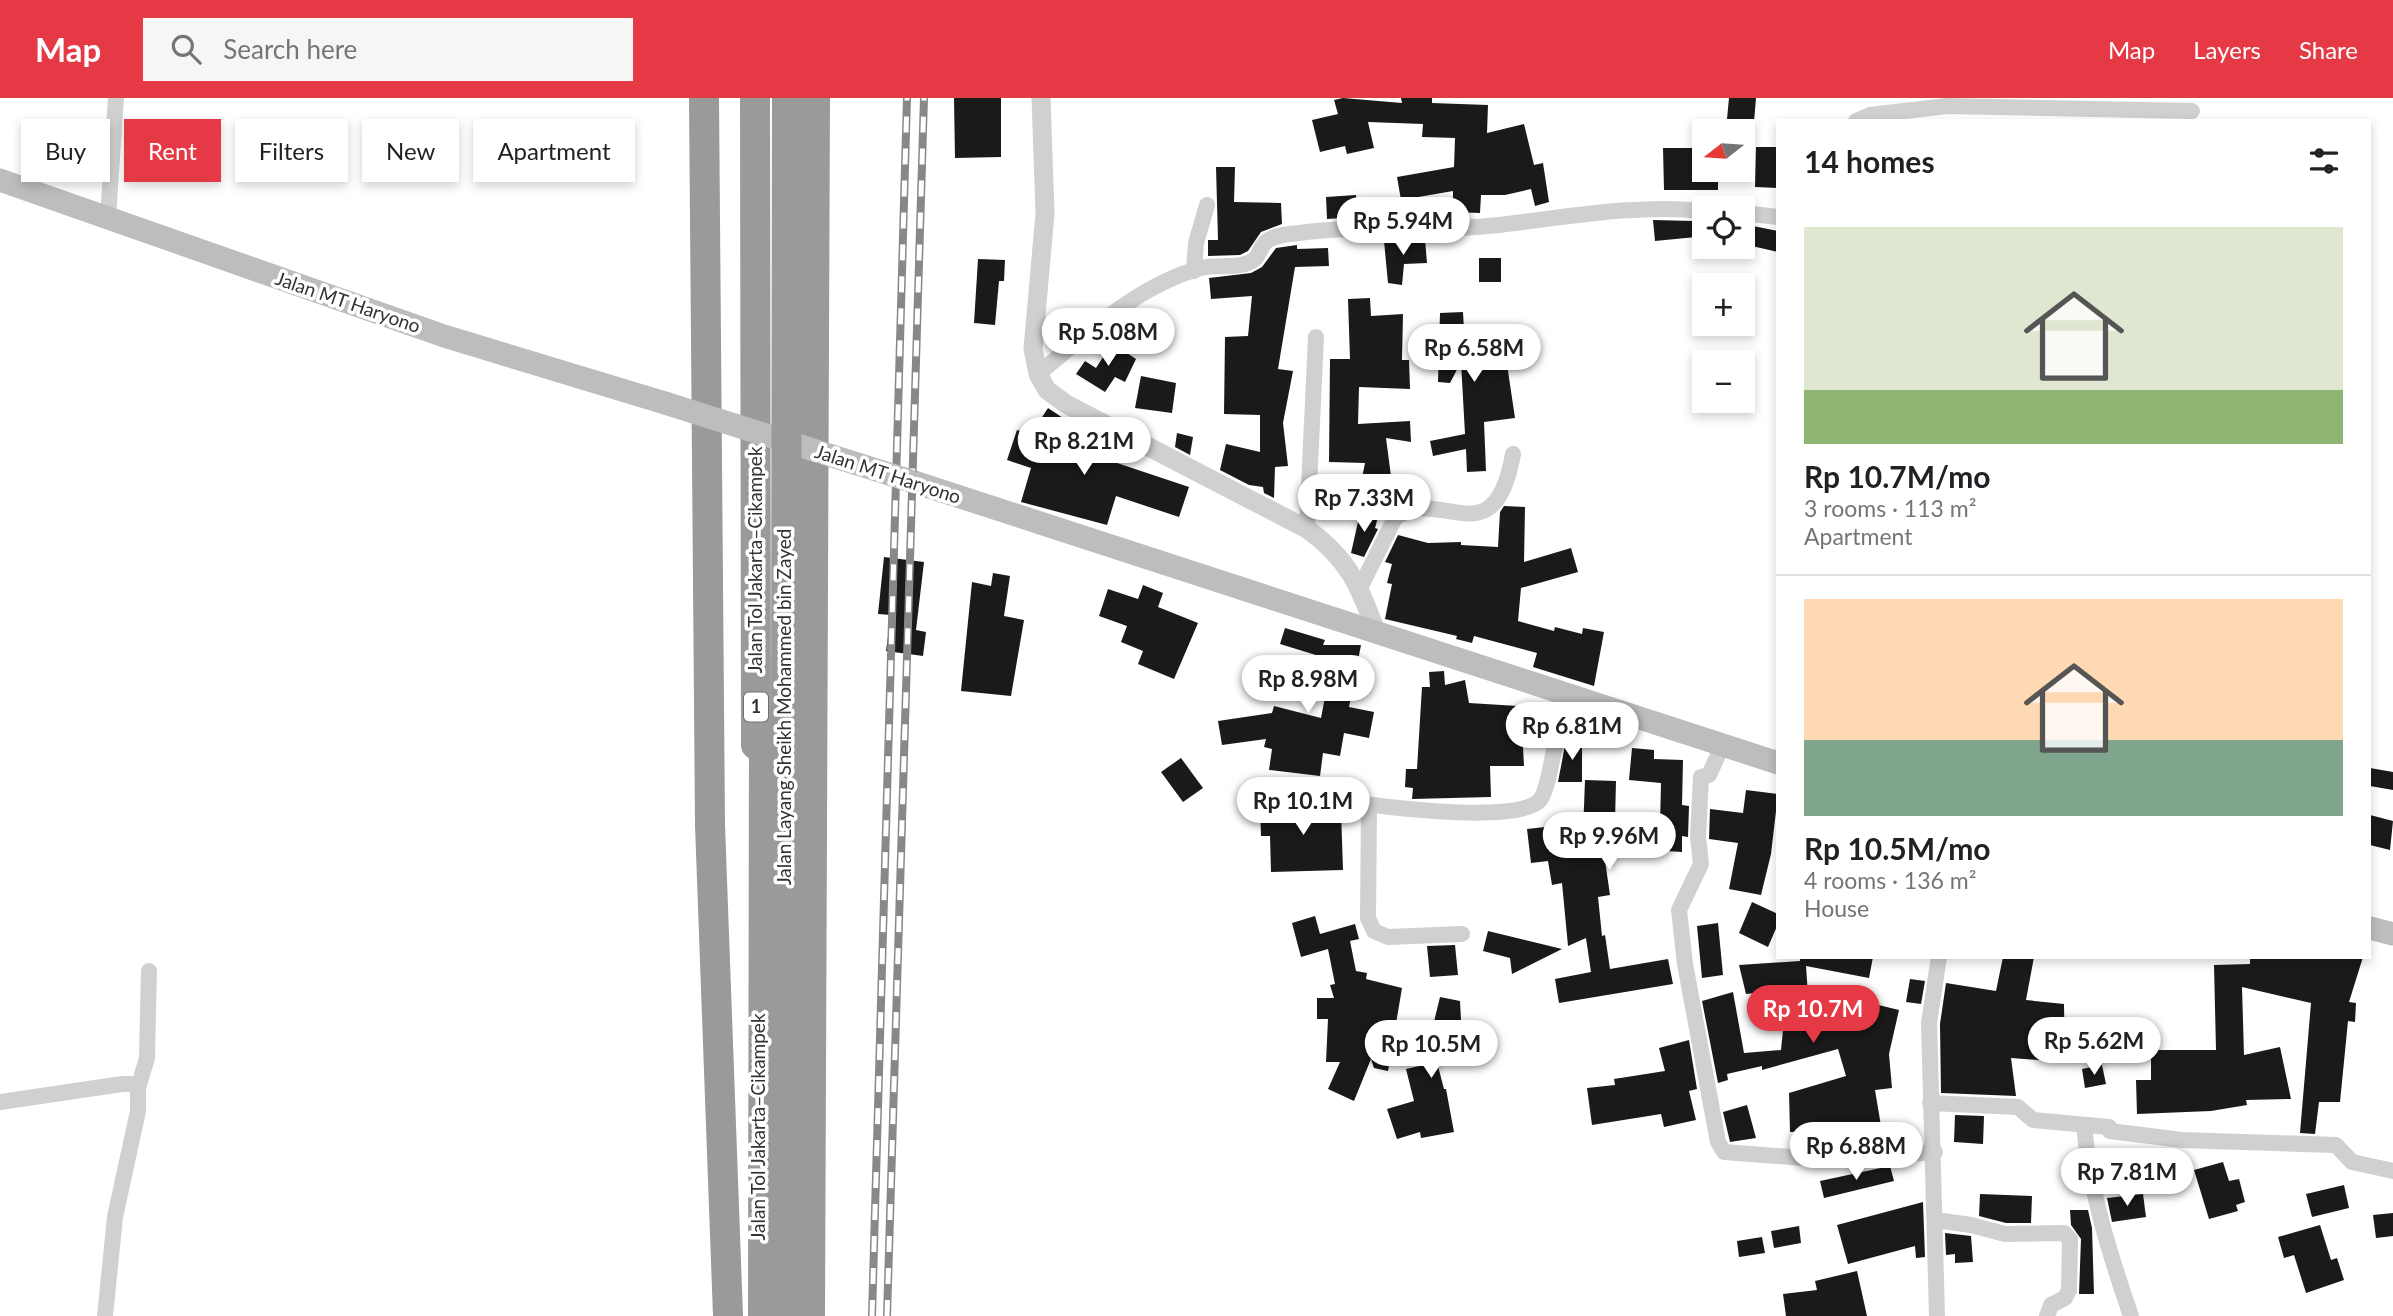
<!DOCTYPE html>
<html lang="en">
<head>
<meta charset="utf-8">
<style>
	body { margin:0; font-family:Lato,sans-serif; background:#f6f6f6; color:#202124; height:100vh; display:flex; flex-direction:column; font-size:26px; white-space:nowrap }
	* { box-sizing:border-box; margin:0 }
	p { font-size:23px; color:#757577 }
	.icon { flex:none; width:38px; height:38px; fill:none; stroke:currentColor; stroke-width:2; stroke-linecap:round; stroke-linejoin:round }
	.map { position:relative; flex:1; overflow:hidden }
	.sheet { position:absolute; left:1776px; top:21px; width:595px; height:840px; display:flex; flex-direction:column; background:#fff; border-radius:0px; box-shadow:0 4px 10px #0003 }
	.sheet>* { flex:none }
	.banner { position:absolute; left:21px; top:21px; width:665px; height:63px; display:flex; gap:14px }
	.needle { width:46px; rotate:253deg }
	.fabs { position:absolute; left:1692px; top:21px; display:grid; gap:14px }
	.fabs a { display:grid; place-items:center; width:63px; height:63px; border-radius:0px; background:#fff; box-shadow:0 4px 10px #0003; font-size:35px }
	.price { position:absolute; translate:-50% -60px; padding:0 16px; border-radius:24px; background:#fff; color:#222; font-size:23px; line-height:46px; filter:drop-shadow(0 2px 4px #0008) }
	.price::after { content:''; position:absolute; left:50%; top:42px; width:21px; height:16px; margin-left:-10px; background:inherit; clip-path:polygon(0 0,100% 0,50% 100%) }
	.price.active { background:#e63946; color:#fff }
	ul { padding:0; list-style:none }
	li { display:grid; align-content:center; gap:14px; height:371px; padding:0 28px }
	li+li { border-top:2px solid #e0e0e0 }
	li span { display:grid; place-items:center; height:217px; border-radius:0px; color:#555 }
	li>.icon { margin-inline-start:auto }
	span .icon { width:126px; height:126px; fill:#fffc; stroke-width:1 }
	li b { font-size:30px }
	h2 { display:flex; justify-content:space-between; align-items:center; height:84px; padding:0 28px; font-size:30px }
	.tag { padding:0 24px; border-radius:0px; background:#fff; box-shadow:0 4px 10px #0003; font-size:24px; line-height:63px }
	.tag.active { background:#e63946; color:#fff }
	header { display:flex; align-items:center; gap:42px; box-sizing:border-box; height:98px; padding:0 35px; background:#e63946; color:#fff }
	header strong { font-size:33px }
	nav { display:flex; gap:38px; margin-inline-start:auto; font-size:24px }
	.search { width:490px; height:63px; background:#f6f6f6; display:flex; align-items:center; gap:18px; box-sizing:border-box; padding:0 24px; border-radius:0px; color:#757577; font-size:26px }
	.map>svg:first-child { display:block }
</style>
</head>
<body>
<header>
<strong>Map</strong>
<div class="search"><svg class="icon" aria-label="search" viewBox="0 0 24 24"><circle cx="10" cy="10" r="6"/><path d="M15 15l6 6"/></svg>Search here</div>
<nav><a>Map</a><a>Layers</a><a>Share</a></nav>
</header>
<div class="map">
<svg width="2393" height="1218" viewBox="0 0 2393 1218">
	<rect width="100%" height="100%" fill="#fff"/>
	<g fill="#1a1a1a">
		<polygon points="954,0 1001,0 1001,59 955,60"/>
		<polygon points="1343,0 1402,5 1401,0 1432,0 1432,5 1488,7 1487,35 1524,26 1534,67 1543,65 1549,104 1535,108 1531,91 1505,97 1481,97 1480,115 1453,114 1453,93 1401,102 1397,79 1454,69 1455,40 1422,39 1423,26 1368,24 1374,50 1347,56 1345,48 1320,54 1312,22 1338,16 1334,2"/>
		<polygon points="1729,0 1756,0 1754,24 1727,21"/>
		<polygon points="1756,49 1778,49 1778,90 1755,89"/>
		<polygon points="1663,50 1704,50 1704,72 1718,72 1718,92 1664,92"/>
		<polygon points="1216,69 1235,69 1234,104 1281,105 1282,126 1261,134 1248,153 1240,157 1208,158 1208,142 1218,142"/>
		<polygon points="1356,97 1358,119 1327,121 1326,99"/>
		<polygon points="1653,122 1694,123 1696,139 1655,143"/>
		<polygon points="1743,126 1778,133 1778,154 1743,146"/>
		<polygon points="1425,141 1427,165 1404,166 1402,187 1388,185 1384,143"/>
		<polygon points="1297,147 1297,151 1328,150 1329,168 1295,169 1278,271 1293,273 1283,325 1288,368 1275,369 1274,400 1264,395 1263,389 1249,387 1220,372 1226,346 1260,354 1260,317 1224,316 1225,239 1248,238 1252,198 1211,201 1209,180 1251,175 1262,169 1276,150"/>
		<rect x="1479" y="160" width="22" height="24"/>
		<polygon points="978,161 1005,162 1004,183 999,183 995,227 974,225"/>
		<polygon points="1370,200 1371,218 1403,216 1402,262 1409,262 1410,291 1359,289 1358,326 1410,323 1411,344 1386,340 1391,378 1381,379 1376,408 1357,405 1365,365 1329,364 1330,261 1350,261 1348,201"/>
		<polygon points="1463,214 1464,232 1501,226 1515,320 1484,324 1486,373 1467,374 1466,351 1433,358 1430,343 1465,336 1461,264 1450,285 1438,284 1440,215"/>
		<polygon points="1112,245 1136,261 1125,284 1115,279 1105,294 1076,276 1085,263 1096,270"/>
		<polygon points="1141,278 1176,285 1172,315 1135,310"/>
		<polygon points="1048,310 1075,328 1063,347 1189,389 1179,419 1116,398 1107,427 1021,404 1031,370 1007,362 1017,332 1031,336"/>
		<polygon points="1177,335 1193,339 1190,357 1175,349"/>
		<polygon points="1504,408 1525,409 1524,464 1571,450 1578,474 1521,490 1518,523 1554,533 1555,529 1582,536 1583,530 1604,534 1594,588 1533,569 1537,555 1474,538 1472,545 1456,541 1457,538 1385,521 1392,486 1387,485 1392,466 1385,464 1398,437 1428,445 1461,444 1461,447 1498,449 1500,414"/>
		<polygon points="1360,415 1378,419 1375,430 1378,431 1364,459 1351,455"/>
		<polygon points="884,459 924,464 916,532 926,534 923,558 886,553 891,517 878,516"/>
		<polygon points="993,475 1010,478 1004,518 1024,522 1011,598 961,593 972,484 991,488"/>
		<polygon points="1143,487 1163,495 1158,509 1198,525 1174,581 1138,566 1143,553 1121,544 1127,528 1099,518 1108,491 1138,501"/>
		<polygon points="1285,530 1325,542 1323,547 1361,547 1349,609 1374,614 1369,640 1344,635 1340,658 1323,655 1320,678 1269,672 1272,651 1264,649 1266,641 1222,647 1218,623 1272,615 1274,608 1321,620 1332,562 1280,546"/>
		<polygon points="1444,573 1445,587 1465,582 1469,605 1534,609 1532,649 1523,649 1524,668 1490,668 1491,699 1412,701 1413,690 1405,689 1406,671 1417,671 1422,589 1430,589 1429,574"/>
		<polygon points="1566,642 1582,642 1582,684 1558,684"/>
		<polygon points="1632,650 1654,652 1654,661 1683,662 1682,707 1689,708 1688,739 1682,738 1682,754 1603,749 1610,797 1598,799 1602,838 1605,837 1610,871 1668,861 1673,886 1559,905 1555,881 1591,874 1586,840 1568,848 1562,785 1552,787 1548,763 1531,765 1527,731 1554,728 1555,738 1583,735 1585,682 1616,683 1615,724 1660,727 1661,685 1629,682"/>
		<polygon points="1181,660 1203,690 1183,704 1161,674"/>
		<polygon points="2370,670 2393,674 2393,692 2370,688"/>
		<polygon points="1746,692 1778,696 1771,756 1761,797 1729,791 1738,745 1709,741 1710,711 1743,715"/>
		<polygon points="1320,706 1341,713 1343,772 1271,774 1270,738 1261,738 1260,707"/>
		<polygon points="2370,717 2393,723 2390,752 2370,747"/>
		<polygon points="1752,804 1778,816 1778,826 1768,849 1739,835"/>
		<polygon points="1315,818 1320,836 1355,826 1359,841 1350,843 1356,873 1367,875 1366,881 1402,890 1388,973 1374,970 1371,961 1354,1003 1328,991 1340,964 1326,964 1328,921 1317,921 1317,900 1334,900 1330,887 1335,886 1328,851 1301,859 1292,825"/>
		<polygon points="1718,825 1723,877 1702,880 1697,828"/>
		<polygon points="1488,833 1562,851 1512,876 1510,860 1483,853"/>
		<polygon points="1455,847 1458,877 1430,879 1427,848"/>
		<polygon points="1800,859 1873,859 1869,880 1806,868 1809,912 1854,917 1858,902 1899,912 1889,956 1892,990 1875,992 1881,1028 1819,1042 1817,1033 1790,1034 1789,995 1846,978 1838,951 1762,972 1762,968 1727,976 1728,982 1718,985 1702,903 1733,894 1744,955 1781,952 1787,892 1746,896 1739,867 1800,863"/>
		<polygon points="2003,859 2034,859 2026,902 2064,906 2065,964 2011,960 2016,998 1941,995 1940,926 1946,885 1996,893"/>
		<polygon points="2250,859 2363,859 2349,904 2356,905 2355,924 2348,923 2340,1004 2319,1004 2315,1036 2300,1035 2311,905 2242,889 2244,957 2280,949 2291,1001 2246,1002 2247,1007 2211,1013 2137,1016 2136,982 2151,982 2151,952 2216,952 2214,867 2250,866"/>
		<polygon points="1910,881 1925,883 1921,906 1906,904"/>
		<polygon points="1440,899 1460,903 1463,958 1434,953 1444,991 1446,991 1454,1034 1421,1040 1420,1034 1397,1041 1387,1011 1414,1003 1406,971 1424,967 1430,932 1432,932"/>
		<polygon points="1689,942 1697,991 1689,993 1696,1022 1664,1029 1661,1016 1592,1027 1587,990 1615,987 1614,981 1665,973 1659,950"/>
		<polygon points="2102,967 2106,986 2085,990 2082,971"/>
		<polygon points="1747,1007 1756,1040 1730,1044 1723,1014"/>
		<polygon points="1955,1017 1984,1018 1983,1046 1954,1044"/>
		<polygon points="2223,1064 2229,1083 2239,1081 2245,1104 2236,1107 2238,1113 2209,1121 2194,1072"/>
		<polygon points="1890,1068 1894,1083 1824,1100 1820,1083"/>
		<polygon points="2344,1087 2349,1110 2312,1119 2306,1096"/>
		<polygon points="1980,1096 2032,1098 2031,1125 2006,1125 1979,1118"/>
		<polygon points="2143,1096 2146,1119 2112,1124 2107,1100"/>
		<polygon points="1923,1104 1925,1159 1916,1160 1915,1148 1848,1166 1837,1127"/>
		<polygon points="2070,1112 2088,1112 2092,1130 2094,1196 2079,1196 2081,1141 2071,1127"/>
		<polygon points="2393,1115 2393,1138 2376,1140 2373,1117"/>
		<polygon points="2320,1127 2331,1162 2337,1160 2344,1182 2306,1195 2294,1157 2284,1160 2278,1139"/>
		<polygon points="1799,1128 1801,1145 1774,1150 1771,1133"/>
		<polygon points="1945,1135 1971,1138 1973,1164 1955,1165 1955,1156 1946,1157"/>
		<polygon points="1762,1139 1765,1155 1739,1159 1737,1143"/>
		<polygon points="1857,1173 1867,1218 1786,1218 1783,1196 1817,1192 1815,1183"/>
	</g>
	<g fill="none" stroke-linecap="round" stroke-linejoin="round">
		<g stroke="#d0d0d0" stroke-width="16">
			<polyline points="1856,23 1870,17 1947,8 2192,13"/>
			<polyline points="1743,115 1778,119"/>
			<polyline points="108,120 116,0"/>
			<polyline points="1194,173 1196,145 1207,107"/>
			<path d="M1038,276C1087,236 1138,187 1201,170C1217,166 1233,171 1248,165C1259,161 1258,154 1264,146C1271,137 1288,136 1299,135C1365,126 1433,135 1499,127C1568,119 1635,106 1704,113"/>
			<polyline points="1307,431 1316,239"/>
			<path d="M1360,490L1395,420C1441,386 1494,463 1513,356"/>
			<polyline points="1722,648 1709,677 1701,679 1698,739 1701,766 1679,812 1685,866 1718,1044 1724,1054 1830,1062 1935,1054"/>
			<path d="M1328,700C1362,707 1518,728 1540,702C1551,688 1559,617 1562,597"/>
			<polyline points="1369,709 1368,820 1374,833 1388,839 1462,836"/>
			<polyline points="0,1004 122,986 132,986 138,990"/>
			<polyline points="1930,1005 2018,1009 2033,1022 2109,1029 2110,1033 2182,1042 2336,1047 2352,1064 2393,1073"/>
			<path d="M2084,1027C2090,1094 2109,1154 2131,1218"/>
			<polyline points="1936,1122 1971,1127 2005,1136 2064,1135 2070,1141 2069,1192 2065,1200 2051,1207 2047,1218"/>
			<polyline points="105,1218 115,1119 138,1013 138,990 147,960 149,873"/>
			<polyline points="1937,1218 1929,925 1939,859"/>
		</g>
		<path stroke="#d0d0d0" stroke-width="19" d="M1041,0L1045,115L1033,251L1038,276L1047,292L1066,306L1307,431C1349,461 1360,489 1377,536"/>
		<g stroke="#bdbdbd" stroke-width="23">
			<polyline points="0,82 444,238 665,305"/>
			<polyline points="908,382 1778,665"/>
			<polyline points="2370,830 2393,836"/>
		</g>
		<g stroke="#9a9a9a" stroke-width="30">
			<polyline points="704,0 710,727 728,1218"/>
			<polyline points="755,0 756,647"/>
			<polyline points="810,1218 815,0"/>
		</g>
		<g stroke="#888" stroke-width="8">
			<g id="rail">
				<polyline points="872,1218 907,0"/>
				<polyline points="887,1218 924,0"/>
			</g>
		</g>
		<use href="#rail" stroke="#fff" stroke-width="5" stroke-dasharray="16" stroke-linecap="butt"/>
		<polyline stroke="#bdbdbd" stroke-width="23" points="665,305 908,382"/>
		<g stroke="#9a9a9a" stroke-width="30">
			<polyline points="763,1218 764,620"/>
			<polyline points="785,1218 787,0"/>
		</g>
	</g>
	<g text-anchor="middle" stroke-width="7" stroke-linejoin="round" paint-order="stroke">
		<rect fill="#fff" stroke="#707070" stroke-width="2" x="744" y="594.5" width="24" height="29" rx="5"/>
		<g font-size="18" font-weight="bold" fill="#333">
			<text x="756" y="615">1</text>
		</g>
		<g font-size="19" fill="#333" stroke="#fff">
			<text transform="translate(348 204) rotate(19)" y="7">Jalan MT Haryono</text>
			<text transform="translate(888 376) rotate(18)" y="7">Jalan MT Haryono</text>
			<text transform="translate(755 462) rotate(-90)" y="7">Jalan Tol Jakarta–Cikampek</text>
			<text transform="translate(784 609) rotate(-90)" y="7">Jalan Layang Sheikh Mohammed bin Zayed</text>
			<text transform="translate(758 1029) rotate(-90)" y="7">Jalan Tol Jakarta–Cikampek</text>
		</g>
	</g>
</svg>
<div class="fabs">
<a><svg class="needle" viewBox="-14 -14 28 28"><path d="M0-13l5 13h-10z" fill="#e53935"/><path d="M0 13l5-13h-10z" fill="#757577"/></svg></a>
<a><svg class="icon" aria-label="locate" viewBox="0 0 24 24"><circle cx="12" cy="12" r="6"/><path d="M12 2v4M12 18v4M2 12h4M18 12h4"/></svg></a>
<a>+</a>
<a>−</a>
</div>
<b class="price" style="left:1403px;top:159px">Rp 5.94M</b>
<b class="price" style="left:1108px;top:270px">Rp 5.08M</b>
<b class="price" style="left:1474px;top:286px">Rp 6.58M</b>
<b class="price" style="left:1084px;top:379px">Rp 8.21M</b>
<b class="price" style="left:1364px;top:436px">Rp 7.33M</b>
<b class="price" style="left:1308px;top:617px">Rp 8.98M</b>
<b class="price" style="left:1572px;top:664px">Rp 6.81M</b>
<b class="price" style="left:1303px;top:739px">Rp 10.1M</b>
<b class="price" style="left:1609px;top:774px">Rp 9.96M</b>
<b class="price active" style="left:1813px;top:947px">Rp 10.7M</b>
<b class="price" style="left:2094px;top:979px">Rp 5.62M</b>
<b class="price" style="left:1431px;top:982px">Rp 10.5M</b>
<b class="price" style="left:1856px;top:1084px">Rp 6.88M</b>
<b class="price" style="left:2127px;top:1110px">Rp 7.81M</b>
<div class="banner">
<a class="tag">Buy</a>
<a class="tag active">Rent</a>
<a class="tag">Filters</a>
<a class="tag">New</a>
<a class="tag">Apartment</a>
</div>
<section class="sheet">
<h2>14 homes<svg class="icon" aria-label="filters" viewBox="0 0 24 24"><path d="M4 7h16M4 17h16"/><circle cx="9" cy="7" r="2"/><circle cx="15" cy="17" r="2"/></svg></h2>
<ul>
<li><span style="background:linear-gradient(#dfe7d0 75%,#8fb573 0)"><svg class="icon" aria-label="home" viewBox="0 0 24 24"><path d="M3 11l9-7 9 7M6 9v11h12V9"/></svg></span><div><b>Rp 10.7M/mo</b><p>3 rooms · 113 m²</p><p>Apartment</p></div></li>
<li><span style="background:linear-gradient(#ffd9b3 65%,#7fa58c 0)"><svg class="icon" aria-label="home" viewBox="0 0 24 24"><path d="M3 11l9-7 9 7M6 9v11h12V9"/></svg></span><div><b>Rp 10.5M/mo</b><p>4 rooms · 136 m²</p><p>House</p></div></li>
</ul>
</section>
</div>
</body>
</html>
